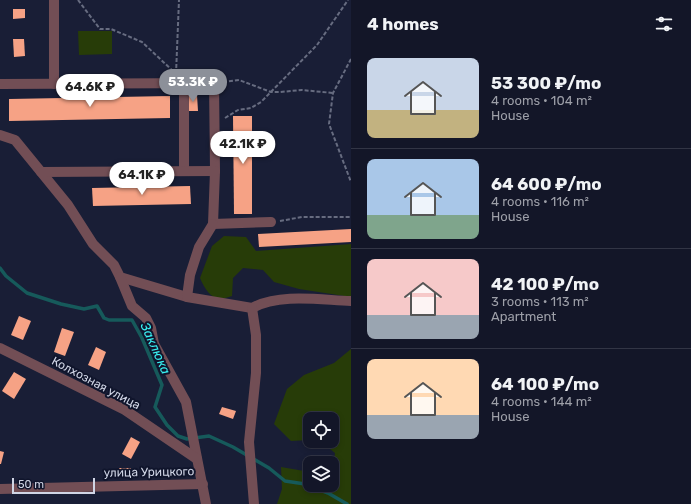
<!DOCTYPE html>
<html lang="en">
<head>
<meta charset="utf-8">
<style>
	body { margin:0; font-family:Rubik,sans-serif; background:#202334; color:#f1f3f6; height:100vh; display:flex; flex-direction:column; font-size:15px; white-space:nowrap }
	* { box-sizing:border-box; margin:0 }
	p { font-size:13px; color:#9d9fa8 }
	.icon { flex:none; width:22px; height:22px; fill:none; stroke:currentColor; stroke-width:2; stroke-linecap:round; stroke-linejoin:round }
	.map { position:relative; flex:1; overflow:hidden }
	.sheet { display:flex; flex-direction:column; background:#131628; width:340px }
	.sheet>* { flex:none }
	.fabs { position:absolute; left:303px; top:412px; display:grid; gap:8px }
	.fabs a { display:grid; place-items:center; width:36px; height:36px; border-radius:8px; background:#131628; box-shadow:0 2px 6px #0003,0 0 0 1px #323545; font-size:20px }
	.scale { position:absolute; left:12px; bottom:10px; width:83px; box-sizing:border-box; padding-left:4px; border:2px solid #d0d5e5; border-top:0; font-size:11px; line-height:14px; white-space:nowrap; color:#d0d5e5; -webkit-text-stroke:3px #10152c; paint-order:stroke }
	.price { position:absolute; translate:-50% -34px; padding:0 9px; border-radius:14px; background:#fff; color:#222; font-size:13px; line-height:26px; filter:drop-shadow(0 1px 2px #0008) }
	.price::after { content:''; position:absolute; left:50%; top:24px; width:12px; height:9px; margin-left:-6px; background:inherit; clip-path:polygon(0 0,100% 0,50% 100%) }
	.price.on { background:#8c9099; color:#fff }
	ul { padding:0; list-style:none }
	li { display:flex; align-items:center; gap:12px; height:100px; padding:0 16px }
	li+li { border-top:1px solid #323545 }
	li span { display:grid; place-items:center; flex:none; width:112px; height:80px; border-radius:8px; color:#555 }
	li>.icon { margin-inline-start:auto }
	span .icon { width:48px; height:48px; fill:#fffc; stroke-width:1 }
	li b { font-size:17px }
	h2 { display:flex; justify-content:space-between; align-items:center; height:48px; padding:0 16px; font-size:17px }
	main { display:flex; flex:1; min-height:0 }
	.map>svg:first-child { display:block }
</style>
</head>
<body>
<main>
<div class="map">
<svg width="351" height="504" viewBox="0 0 351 504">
	<rect width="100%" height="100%" fill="#191e36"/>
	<g fill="#273c08">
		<polygon points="112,31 112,54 79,55 78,31"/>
		<path d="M224,236L246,237L256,251L351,244V297L299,289L274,282L263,270L243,268L233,278L232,296C214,303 207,294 200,278L212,246Z"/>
		<polygon points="351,349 351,504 277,504 282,489 281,467 310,472 310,485 332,485 332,472 335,453 320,441 332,441 332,419 310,419 310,440 291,441 274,424 287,389 304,375 334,363"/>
	</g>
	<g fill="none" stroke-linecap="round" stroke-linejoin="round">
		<polyline stroke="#165a5b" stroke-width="3.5" points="0,268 6,276 27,293 61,304 84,309 97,306 104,318 109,320 132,320 142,338 162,385 155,407 167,425 178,436 187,439 209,436 233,447 269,468 285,481 305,484 328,493 347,504"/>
	</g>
	<g fill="#f6a285">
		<polygon points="13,9 25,9 25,18 13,19"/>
		<polygon points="13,39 24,39 25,56 14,57"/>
		<polygon points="197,95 198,111 189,111 188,96"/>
		<polygon points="170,96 170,118 9,121 9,99"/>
		<polygon points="233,116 252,116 252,214 234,214"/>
		<polygon points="190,186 191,204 93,206 92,188"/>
		<polygon points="351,229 351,242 259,247 258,234"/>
		<polygon points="19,316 31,321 23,340 11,335"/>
		<polygon points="62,328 74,332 65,356 54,352"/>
		<polygon points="96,347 106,352 99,370 88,365"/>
		<polygon points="14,372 26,379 14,399 2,391"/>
		<polygon points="222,407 236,411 233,419 219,414"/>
		<polygon points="131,437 140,442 131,459 122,454"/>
		<polygon points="0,451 4,452 1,464 0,464"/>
		<rect x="119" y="468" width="12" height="7"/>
	</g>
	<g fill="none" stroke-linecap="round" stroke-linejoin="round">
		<g stroke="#676c80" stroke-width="2" stroke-dasharray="4 2" stroke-linecap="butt">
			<polyline points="78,0 100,29 111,29 142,42 174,72"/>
			<polyline points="351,59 333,93 329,124 351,182"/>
			<polyline points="176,74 179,0"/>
			<polyline points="223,82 239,80 271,92 280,92 302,90 333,93"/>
			<polyline points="225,118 238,110 251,108 261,102 317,45 348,0"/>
			<polyline points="280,221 302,217 351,217"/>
		</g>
		<g stroke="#724e55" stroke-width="10">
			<polyline points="54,0 54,84"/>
			<polyline points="184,83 184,171"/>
			<polyline points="0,84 214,83 215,171 213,224 271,222"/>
			<path d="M0,135L15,140L68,205L93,244L114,265L120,277L187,297L252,308C280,293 320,300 351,301"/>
			<polyline points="41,172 215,171"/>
			<polyline points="120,277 132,306 146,318 151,328 154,344 186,402 206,504"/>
			<polyline points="187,297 190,275 199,247 213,224"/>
			<polyline points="252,308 256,335 256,373 249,442 254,504"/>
			<polyline points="0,348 125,410 197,459"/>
			<polyline points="0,489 203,484"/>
		</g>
	</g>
	<g text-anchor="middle" stroke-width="4" stroke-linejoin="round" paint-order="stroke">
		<g font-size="12" fill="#d0d5e5" stroke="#10152c">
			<text transform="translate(96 383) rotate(28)" y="4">Колхозная улица</text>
			<text transform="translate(149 472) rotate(-1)" y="4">улица Урицкого</text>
		</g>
		<g font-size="13" font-style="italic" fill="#39f0f2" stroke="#10152c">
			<text transform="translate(156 348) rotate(66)" y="5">Заклюка</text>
		</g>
	</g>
</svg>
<div class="fabs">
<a><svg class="icon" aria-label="locate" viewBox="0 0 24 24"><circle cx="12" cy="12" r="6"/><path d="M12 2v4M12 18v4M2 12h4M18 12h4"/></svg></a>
<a><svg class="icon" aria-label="layers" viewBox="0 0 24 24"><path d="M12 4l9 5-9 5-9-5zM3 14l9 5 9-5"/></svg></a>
</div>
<div class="scale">50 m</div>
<b class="price on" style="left:193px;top:103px">53.3K ₽</b>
<b class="price" style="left:90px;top:108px">64.6K ₽</b>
<b class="price" style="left:243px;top:165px">42.1K ₽</b>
<b class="price" style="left:142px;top:196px">64.1K ₽</b>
</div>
<section class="sheet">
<h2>4 homes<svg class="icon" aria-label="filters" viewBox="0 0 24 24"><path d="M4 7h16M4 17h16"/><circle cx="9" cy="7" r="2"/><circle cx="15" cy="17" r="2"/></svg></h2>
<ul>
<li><span style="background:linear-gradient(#c9d6e8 65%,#c2b280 0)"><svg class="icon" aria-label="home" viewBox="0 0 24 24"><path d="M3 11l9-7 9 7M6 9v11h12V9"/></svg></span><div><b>53 300 ₽/mo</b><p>4 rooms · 104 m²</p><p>House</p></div></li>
<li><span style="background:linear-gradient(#a9c7e8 70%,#7fa58c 0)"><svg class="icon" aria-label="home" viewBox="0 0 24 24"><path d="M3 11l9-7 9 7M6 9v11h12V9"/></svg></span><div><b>64 600 ₽/mo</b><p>4 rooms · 116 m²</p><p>House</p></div></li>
<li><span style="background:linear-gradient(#f6c9c9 70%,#9aa5b1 0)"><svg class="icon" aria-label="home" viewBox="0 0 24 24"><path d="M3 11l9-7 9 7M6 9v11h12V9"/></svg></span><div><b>42 100 ₽/mo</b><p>3 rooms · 113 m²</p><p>Apartment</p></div></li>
<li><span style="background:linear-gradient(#ffd9b3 70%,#9aa5b1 0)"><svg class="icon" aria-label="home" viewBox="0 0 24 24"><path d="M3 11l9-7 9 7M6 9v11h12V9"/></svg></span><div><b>64 100 ₽/mo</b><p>4 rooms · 144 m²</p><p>House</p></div></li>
</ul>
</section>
</main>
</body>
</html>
